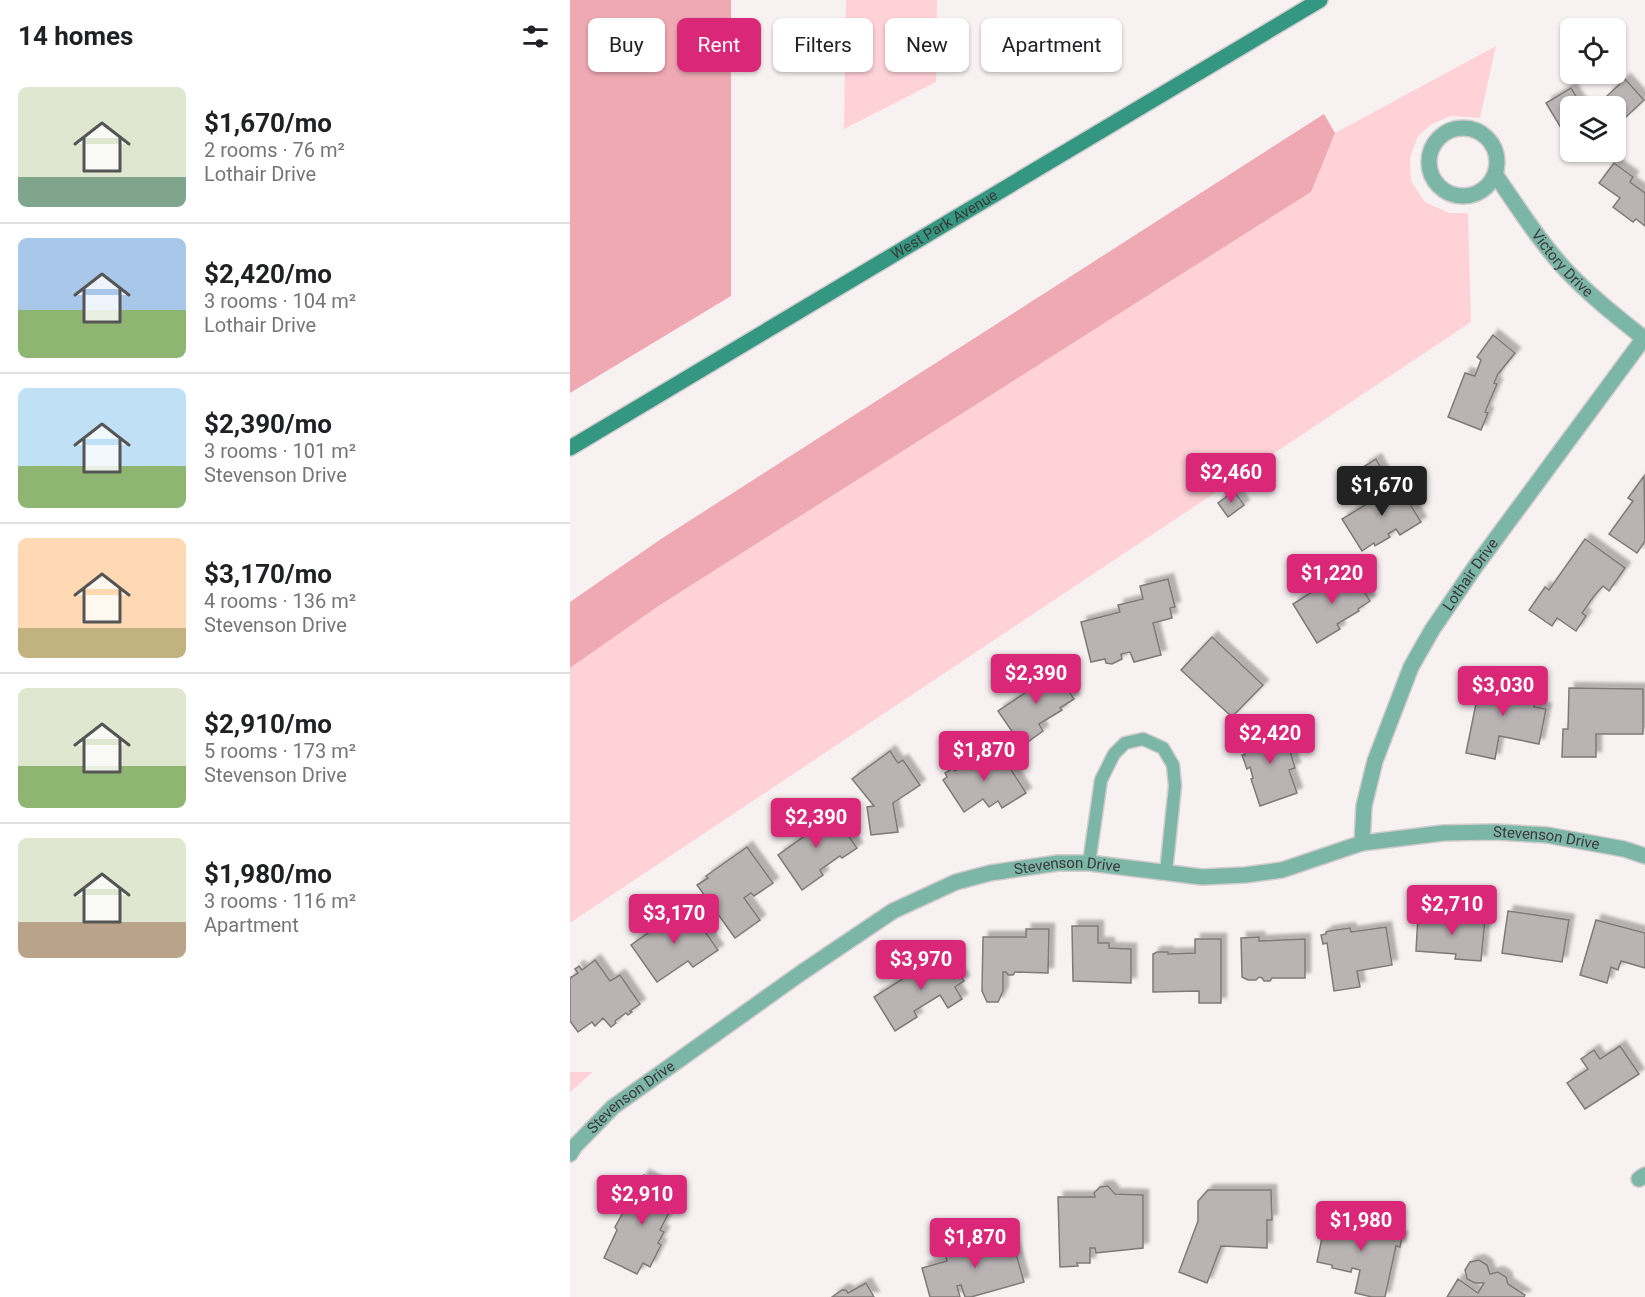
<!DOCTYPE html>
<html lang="en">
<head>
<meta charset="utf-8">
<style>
	body { margin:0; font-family:Roboto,sans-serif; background:#f6f6f6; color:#202124; height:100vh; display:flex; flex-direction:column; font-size:22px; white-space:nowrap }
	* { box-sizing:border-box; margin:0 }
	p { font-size:20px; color:#757577 }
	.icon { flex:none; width:33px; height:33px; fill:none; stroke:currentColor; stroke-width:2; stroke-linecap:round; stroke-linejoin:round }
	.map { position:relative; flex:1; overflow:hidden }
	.sheet { display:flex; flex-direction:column; background:#fff; width:570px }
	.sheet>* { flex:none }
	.guide { position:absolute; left:18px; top:18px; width:570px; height:54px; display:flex; gap:12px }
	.buttons { position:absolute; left:990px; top:18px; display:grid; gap:12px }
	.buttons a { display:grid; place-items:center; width:66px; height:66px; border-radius:9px; background:#fff; box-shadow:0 2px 4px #0004; font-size:30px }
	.price { position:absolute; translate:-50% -51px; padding:0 14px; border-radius:6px; background:#db2777; color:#fff; font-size:20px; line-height:39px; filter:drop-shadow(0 2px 3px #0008) }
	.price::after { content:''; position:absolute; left:50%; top:36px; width:18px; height:14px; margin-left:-9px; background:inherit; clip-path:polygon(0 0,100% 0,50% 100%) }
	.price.on { background:#222; color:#fff }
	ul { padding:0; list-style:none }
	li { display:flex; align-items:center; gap:18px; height:150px; padding:0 18px }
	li+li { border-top:2px solid #e0e0e0 }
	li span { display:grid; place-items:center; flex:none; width:168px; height:120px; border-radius:9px; color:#555 }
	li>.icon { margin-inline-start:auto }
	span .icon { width:72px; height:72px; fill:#fffc; stroke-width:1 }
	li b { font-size:26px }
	h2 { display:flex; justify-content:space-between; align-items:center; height:72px; padding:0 18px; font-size:26px }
	.pill { padding:0 21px; border-radius:9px; background:#fff; box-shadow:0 2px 4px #0004; font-size:21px; line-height:54px }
	.pill.on { background:#db2777; color:#fff }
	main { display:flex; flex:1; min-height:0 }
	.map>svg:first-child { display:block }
</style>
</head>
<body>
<main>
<section class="sheet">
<h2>14 homes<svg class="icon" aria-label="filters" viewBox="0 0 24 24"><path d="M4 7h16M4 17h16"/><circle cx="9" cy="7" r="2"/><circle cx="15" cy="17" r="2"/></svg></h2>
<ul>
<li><span style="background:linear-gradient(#dfe7d0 75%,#7fa58c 0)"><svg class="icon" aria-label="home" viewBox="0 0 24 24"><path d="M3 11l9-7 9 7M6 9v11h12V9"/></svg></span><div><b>$1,670/mo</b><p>2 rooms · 76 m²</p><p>Lothair Drive</p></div></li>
<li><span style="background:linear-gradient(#a9c7e8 60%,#8fb573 0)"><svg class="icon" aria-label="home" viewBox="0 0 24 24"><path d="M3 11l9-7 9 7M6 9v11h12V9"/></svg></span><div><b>$2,420/mo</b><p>3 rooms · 104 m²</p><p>Lothair Drive</p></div></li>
<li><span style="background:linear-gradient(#bfe0f5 65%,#8fb573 0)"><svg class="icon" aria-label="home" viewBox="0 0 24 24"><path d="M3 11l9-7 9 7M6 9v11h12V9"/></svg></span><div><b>$2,390/mo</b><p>3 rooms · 101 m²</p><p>Stevenson Drive</p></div></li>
<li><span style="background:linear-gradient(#ffd9b3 75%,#c2b280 0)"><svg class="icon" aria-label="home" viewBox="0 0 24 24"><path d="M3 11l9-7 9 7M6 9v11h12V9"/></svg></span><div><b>$3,170/mo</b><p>4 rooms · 136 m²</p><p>Stevenson Drive</p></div></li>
<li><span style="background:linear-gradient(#dfe7d0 65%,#8fb573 0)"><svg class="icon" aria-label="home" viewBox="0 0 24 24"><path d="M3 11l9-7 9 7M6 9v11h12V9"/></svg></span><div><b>$2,910/mo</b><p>5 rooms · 173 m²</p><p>Stevenson Drive</p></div></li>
<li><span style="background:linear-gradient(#dfe7d0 70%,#b9a48a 0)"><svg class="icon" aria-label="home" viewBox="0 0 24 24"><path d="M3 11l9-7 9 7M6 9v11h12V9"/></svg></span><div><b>$1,980/mo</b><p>3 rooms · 116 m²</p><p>Apartment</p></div></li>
</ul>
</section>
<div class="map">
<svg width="1075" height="1297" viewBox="0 0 1075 1297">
	<defs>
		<filter id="shadow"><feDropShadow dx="5.5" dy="-5.5" stdDeviation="1.5" flood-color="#0004"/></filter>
	</defs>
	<rect width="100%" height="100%" fill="#f8f1f2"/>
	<g fill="#ffd2d7">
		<polygon points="276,0 367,0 366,82 274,129"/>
		<polygon points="926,46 910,118 881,116 862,124 848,136 840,158 841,181 855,202 879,213 898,213 901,322 0,923 0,668 90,605 741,192 765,133"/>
		<polygon points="0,1072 23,1072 0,1092"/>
	</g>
	<g fill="#efa9b3">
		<polygon points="0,0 161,0 161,296 0,393"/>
		<polygon points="754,114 765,133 741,192 90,605 0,668 0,602 91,539"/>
	</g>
	<g fill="#b9b3b3" stroke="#7f797a" stroke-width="1.5" filter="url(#shadow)">
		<polygon points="1055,79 1074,100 1056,117 1037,96"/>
		<polygon points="1001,88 1012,106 1000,106 1000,129 994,133 976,103"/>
		<polygon points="1044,163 1063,177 1060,182 1075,193 1075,226 1066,219 1063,222 1043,207 1050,198 1029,183"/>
		<polygon points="923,335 945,353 928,374 924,383 927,384 915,412 918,413 911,430 878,417 895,373 905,376 911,360 907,357"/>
		<polygon points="806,459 814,474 809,476 810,480 797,485 793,480 799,476 793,467"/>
		<polygon points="1074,476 1075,541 1067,553 1039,534 1063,501 1058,498"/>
		<polygon points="825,480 851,522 830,535 826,529 818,534 820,537 805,546 804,543 792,551 772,519 797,504 794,499"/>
		<polygon points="664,491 674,505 658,517 648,503"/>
		<polygon points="1015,539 1055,568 1039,591 1033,586 1024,596 1012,613 1016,616 1006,631 987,618 982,626 959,610 975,587 979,590"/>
		<polygon points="780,568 800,601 788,609 789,611 767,624 770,629 747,643 723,604"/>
		<polygon points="598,579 605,607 600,608 602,618 583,623 591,655 564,662 560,652 551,654 552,659 542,664 536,663 535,659 521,662 511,622 550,612 548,605 573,599 570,586"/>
		<polygon points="642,637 693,685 662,717 611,670"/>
		<polygon points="471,662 480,674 484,670 504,699 490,708 492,710 469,724 473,731 452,746 428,711 458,691 457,690 467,683 458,670"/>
		<polygon points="912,674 947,682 946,690 966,694 964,707 976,709 969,744 929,736 925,759 896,753"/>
		<polygon points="999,688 1073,689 1073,734 1026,734 1026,757 992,757 993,729 998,729"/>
		<polygon points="710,726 718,746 722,745 724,750 720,751 725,768 719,770 727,793 690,806 681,779 683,778 680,767 677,769 672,755 675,755 670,740"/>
		<polygon points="421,748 433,767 438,765 456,793 432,808 428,801 419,807 413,799 394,812 373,780 377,777 375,773 383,768 385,771 400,761 399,759 404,756 407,757"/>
		<polygon points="320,751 328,763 333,760 350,785 323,803 328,832 301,835 297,807 304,806 282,779"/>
		<polygon points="244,813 252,824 264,815 287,848 272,858 270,856 250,870 253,875 232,890 208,855 236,835 228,825"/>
		<polygon points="177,847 203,883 184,896 181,893 174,898 190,920 165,938 127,885 138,878 136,876"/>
		<polygon points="117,906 148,950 123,967 118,961 87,982 61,945"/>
		<polygon points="938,911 999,920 992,962 932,953"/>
		<polygon points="865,914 915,918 911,961 885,959 886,954 846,951 848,916 864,917"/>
		<polygon points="1026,920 1075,933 1075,968 1051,961 1048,970 1041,967 1037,983 1010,975"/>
		<polygon points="502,926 528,926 528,943 539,943 539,948 561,949 561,983 503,981"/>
		<polygon points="816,927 822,965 787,971 790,987 764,991 757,943 753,944 751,935 756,934 756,932 759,931 780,928 781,932"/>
		<polygon points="456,929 479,929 478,973 445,972 443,975 438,975 436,972 433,972 433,991 428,1002 417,1002 412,991 413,937 456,937"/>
		<polygon points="689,937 689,941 735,939 735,978 702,978 700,981 694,981 692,978 689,977 686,980 678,980 672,977 671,938"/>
		<polygon points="625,939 651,939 651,1003 629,1003 629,991 583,992 583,954 587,952 598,952 598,954 625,953"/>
		<polygon points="375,952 394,981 385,987 392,999 378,1008 370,995 344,1011 347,1017 325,1031 304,997"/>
		<polygon points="25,960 40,981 50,975 70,1004 60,1011 62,1012 58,1015 56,1013 45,1021 46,1023 41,1027 33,1018 25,1026 22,1022 8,1032 0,1021 0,978 8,973 5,969 9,966 12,970"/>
		<polygon points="1050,1046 1069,1074 1015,1109 997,1083 1018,1069 1011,1059 1024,1050 1030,1059"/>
		<polygon points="74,1175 109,1193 90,1230 94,1232 88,1243 91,1245 80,1267 73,1263 67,1274 34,1258 47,1230 45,1227"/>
		<polygon points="538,1186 545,1194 573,1195 573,1248 526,1253 525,1248 520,1248 520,1263 507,1263 508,1266 490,1267 488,1197 525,1197 524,1193 530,1187"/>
		<polygon points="638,1190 701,1190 702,1220 697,1220 697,1248 651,1246 637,1283 609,1272 628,1221 628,1201"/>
		<polygon points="797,1213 804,1215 808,1220 807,1227 828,1232 827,1236 832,1237 830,1247 826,1246 815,1297 802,1297 785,1293 790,1270 782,1268 781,1272 762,1268 762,1265 747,1262 756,1218 790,1224 791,1217"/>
		<polygon points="441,1236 454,1282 401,1297 395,1297 391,1285 387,1286 390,1297 360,1297 352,1268 377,1261 374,1251 420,1238 420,1242"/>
		<polygon points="909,1260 917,1265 920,1274 928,1272 936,1277 938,1284 955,1295 954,1297 877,1297 888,1279 908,1293 914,1283 905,1283 897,1279 895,1270 900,1262"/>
		<polygon points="296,1283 304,1297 262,1297 272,1290 276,1290 278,1293"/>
	</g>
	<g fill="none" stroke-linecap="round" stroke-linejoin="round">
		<g stroke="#d2cccd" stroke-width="15">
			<polyline id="service" points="519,863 531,780 544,754 555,743 573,739 593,748 603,765 605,786 596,872"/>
		</g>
		<g stroke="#d2cccd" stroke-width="18">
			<g id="minor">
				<circle cx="893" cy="162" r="34"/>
				<path id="s1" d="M925,174C947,206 968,239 994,268C1018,294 1047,317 1075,339"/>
				<path id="s2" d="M792,843L794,806L805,761L841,667L862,630L905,567L1074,338"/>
				<path id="s3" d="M0,1154L5,1146L43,1107L231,973L323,911L386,882L420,873L488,863H519L632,877L675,875L712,870L792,843L873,833L926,832L977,835L1054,849L1075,856"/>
				<polyline points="1069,1179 1075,1175"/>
			</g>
		</g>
		<g stroke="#d2cccd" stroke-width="18">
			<g id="secondary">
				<path id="s4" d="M0,448L750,0"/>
			</g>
		</g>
		<use href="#service" stroke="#7cb6a6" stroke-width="12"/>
		<use href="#minor" stroke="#7cb6a6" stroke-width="15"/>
		<use href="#secondary" stroke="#339782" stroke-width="15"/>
	</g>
	<g text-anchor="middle" stroke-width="6" stroke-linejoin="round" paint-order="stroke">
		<g font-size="15" fill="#3c3939" stroke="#fff">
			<text dy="5" stroke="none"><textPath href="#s4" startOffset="436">West Park Avenue</textPath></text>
			<text dy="5" stroke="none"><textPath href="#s1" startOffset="112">Victory Drive</textPath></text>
			<text dy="5" stroke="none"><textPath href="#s2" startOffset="294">Lothair Drive</textPath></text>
			<text dy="5" stroke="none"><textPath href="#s3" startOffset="1074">Stevenson Drive</textPath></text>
			<text dy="5" stroke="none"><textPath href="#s3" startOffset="588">Stevenson Drive</textPath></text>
			<text dy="5" stroke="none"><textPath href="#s3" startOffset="84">Stevenson Drive</textPath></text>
		</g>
	</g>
</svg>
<div class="buttons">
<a><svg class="icon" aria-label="locate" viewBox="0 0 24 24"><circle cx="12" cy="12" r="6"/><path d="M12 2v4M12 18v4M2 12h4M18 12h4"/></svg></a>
<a><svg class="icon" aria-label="layers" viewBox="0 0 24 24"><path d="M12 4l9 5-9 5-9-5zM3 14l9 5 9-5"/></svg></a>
</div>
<b class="price" style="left:661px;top:504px">$2,460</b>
<b class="price on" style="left:812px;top:517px">$1,670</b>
<b class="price" style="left:762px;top:605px">$1,220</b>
<b class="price" style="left:466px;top:705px">$2,390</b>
<b class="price" style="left:933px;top:717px">$3,030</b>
<b class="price" style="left:700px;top:765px">$2,420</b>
<b class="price" style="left:414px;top:782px">$1,870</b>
<b class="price" style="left:246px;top:849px">$2,390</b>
<b class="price" style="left:882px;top:936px">$2,710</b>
<b class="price" style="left:104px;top:945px">$3,170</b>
<b class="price" style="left:351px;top:991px">$3,970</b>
<b class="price" style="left:72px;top:1226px">$2,910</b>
<b class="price" style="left:791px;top:1252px">$1,980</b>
<b class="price" style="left:405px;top:1269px">$1,870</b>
<div class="guide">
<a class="pill">Buy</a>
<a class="pill on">Rent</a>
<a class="pill">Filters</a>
<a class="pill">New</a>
<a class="pill">Apartment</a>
</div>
</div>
</main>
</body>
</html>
